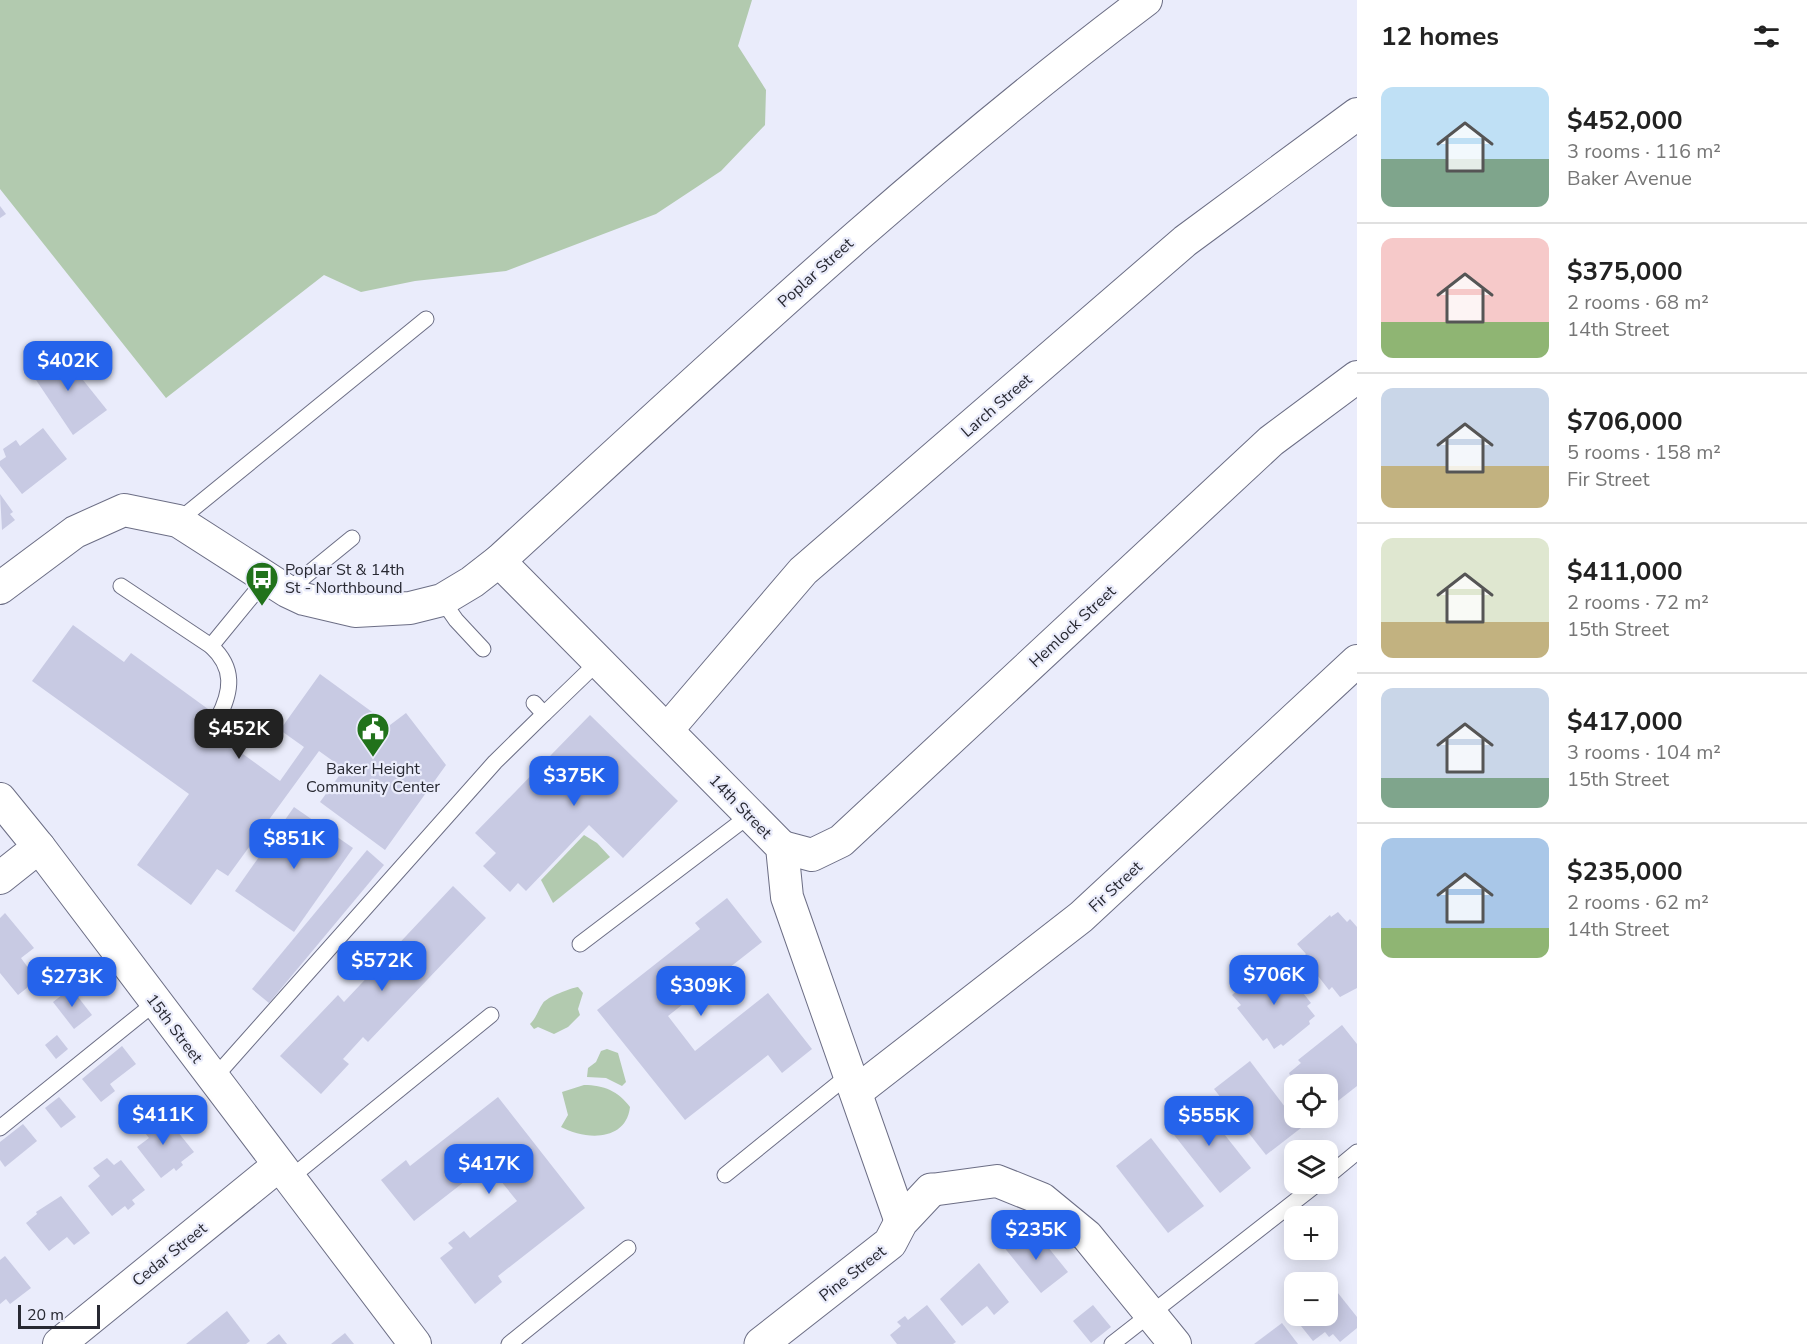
<!DOCTYPE html>
<html lang="en">
<head>
<meta charset="utf-8">
<style>
	body { margin:0; font-family:"Nunito Sans",sans-serif; background:#f6f6f6; color:#222; height:100vh; display:flex; flex-direction:column; font-size:22px; white-space:nowrap }
	* { box-sizing:border-box; margin:0 }
	p { font-size:20px; color:#767676 }
	.icon { flex:none; width:33px; height:33px; fill:none; stroke:currentColor; stroke-width:2; stroke-linecap:round; stroke-linejoin:round }
	.map { position:relative; flex:1; overflow:hidden }
	.side { display:flex; flex-direction:column; background:#fff; width:450px }
	.side>* { flex:none }
	.controls { position:absolute; left:1284px; top:1074px; display:grid; gap:12px }
	.controls a { display:grid; place-items:center; width:54px; height:54px; border-radius:12px; background:#fff; box-shadow:0 3px 15px #0003; font-size:30px }
	.scale { position:absolute; left:18px; bottom:15px; width:82px; box-sizing:border-box; padding-left:6px; border:3px solid #282932; border-top:0; font-size:16px; line-height:21px; white-space:nowrap; color:#282932; -webkit-text-stroke:4px #eaecfb; paint-order:stroke }
	.price { position:absolute; translate:-50% -51px; padding:0 14px; border-radius:12px; background:#2563eb; color:#fff; font-size:20px; line-height:39px; filter:drop-shadow(0 2px 3px #0008) }
	.price::after { content:''; position:absolute; left:50%; top:36px; width:18px; height:14px; margin-left:-9px; background:inherit; clip-path:polygon(0 0,100% 0,50% 100%) }
	.price.selected { background:#222; color:#fff }
	ul { padding:0; list-style:none }
	li { display:flex; align-items:center; gap:18px; height:150px; padding:0 24px }
	li+li { border-top:2px solid #e0e0e0 }
	li span { display:grid; place-items:center; flex:none; width:168px; height:120px; border-radius:12px; color:#555 }
	li>.icon { margin-inline-start:auto }
	span .icon { width:72px; height:72px; fill:#fffc; stroke-width:1 }
	li b { font-size:26px }
	h2 { display:flex; justify-content:space-between; align-items:center; height:72px; padding:0 24px; font-size:26px }
	main { display:flex; flex:1; min-height:0 }
	.map>svg:first-child { display:block }
</style>
</head>
<body>
<main>
<div class="map">
<svg width="1357" height="1344" viewBox="0 0 1357 1344">
	<rect width="100%" height="100%" fill="#eaecfb"/>
	<g fill="#b2caaf">
		<polygon points="0,0 752,0 738,46 766,90 765,125 721,171 656,214 506,271 415,281 361,292 324,275 166,398 0,189"/>
		<polygon points="584,835 597,843 610,857 553,903 541,880"/>
		<path d="M578,987L583,993L578,1009L580,1015L568,1027L554,1034L538,1027L534,1029L530,1024C537,1017 538,1010 543,1003C547,997 571,988 578,987Z"/>
		<polygon points="607,1049 618,1053 626,1082 622,1086 606,1078 587,1077 588,1068 596,1062 601,1051"/>
		<path d="M584,1085C604,1085 618,1091 630,1107C626,1142 585,1140 561,1127L568,1115L562,1092Z"/>
	</g>
	<g fill="#c8cae3">
		<polygon points="0,206 6,214 0,218"/>
		<polygon points="59,350 107,410 73,435 30,371"/>
		<polygon points="43,428 67,459 22,494 0,466 0,461 6,457 3,449 16,440 20,446"/>
		<polygon points="0,494 13,512 10,514 15,520 2,530"/>
		<polygon points="73,625 124,662 131,653 208,709 199,722 280,781 304,747 280,730 320,674 390,725 406,713 446,765 385,850 320,802 344,769 319,751 228,876 217,869 191,905 137,865 189,794 32,681"/>
		<polygon points="590,715 678,801 623,858 589,825 526,891 518,883 510,892 483,866 496,853 475,833"/>
		<polygon points="294,807 353,848 294,932 235,891"/>
		<polygon points="367,850 384,865 269,1003 252,989"/>
		<polygon points="453,886 486,918 368,1042 363,1037 343,1059 349,1064 321,1094 280,1056 338,995 344,1002"/>
		<polygon points="727,898 762,942 668,1016 695,1051 768,993 812,1049 782,1073 768,1055 685,1120 597,1010 700,929 695,923"/>
		<polygon points="1338,912 1347,922 1350,919 1357,927 1357,988 1340,997 1332,987 1329,990 1303,957 1306,954 1297,944 1330,915 1331,917"/>
		<polygon points="5,913 34,948 21,958 37,980 18,995 0,973 0,918"/>
		<polygon points="1272,963 1281,973 1285,970 1311,1003 1307,1006 1315,1016 1309,1021 1310,1024 1283,1046 1281,1044 1274,1049 1267,1038 1263,1041 1237,1008 1241,1005 1232,995 1264,966 1266,968"/>
		<polygon points="71,988 92,1015 74,1029 53,1002"/>
		<polygon points="1342,1025 1357,1044 1357,1086 1334,1104 1331,1101 1328,1104 1328,1084 1294,1084 1289,1073 1301,1063 1298,1060"/>
		<polygon points="57,1035 68,1049 56,1059 45,1045"/>
		<polygon points="122,1046 136,1064 110,1084 115,1091 101,1102 82,1079"/>
		<polygon points="1250,1061 1301,1128 1266,1155 1214,1089"/>
		<polygon points="59,1097 76,1117 61,1128 45,1108"/>
		<polygon points="498,1097 585,1208 498,1276 502,1282 475,1304 440,1258 453,1248 448,1243 464,1231 470,1238 517,1201 487,1164 414,1221 381,1180 406,1160 410,1166"/>
		<polygon points="1198,1101 1251,1168 1220,1193 1167,1126"/>
		<polygon points="151,1114 164,1126 169,1121 194,1152 181,1162 183,1165 176,1171 174,1168 161,1178 137,1147 149,1138 138,1124"/>
		<polygon points="23,1124 37,1141 5,1167 0,1160 0,1142"/>
		<polygon points="1151,1138 1204,1206 1168,1233 1116,1166"/>
		<polygon points="107,1158 114,1165 121,1160 145,1190 132,1200 135,1204 128,1210 125,1206 112,1216 88,1186 100,1176 93,1168"/>
		<polygon points="61,1196 90,1233 74,1245 67,1237 49,1251 26,1223 37,1214 36,1212"/>
		<polygon points="1035,1231 1068,1272 1041,1293 1003,1246 1017,1235 1022,1241"/>
		<polygon points="5,1256 31,1288 10,1304 6,1299 0,1304 0,1260"/>
		<polygon points="979,1263 1009,1302 994,1315 987,1306 962,1326 940,1299"/>
		<polygon points="1330,1283 1357,1317 1357,1328 1340,1342 1333,1334 1329,1337 1325,1332 1313,1341 1293,1316 1328,1316 1328,1286"/>
		<polygon points="927,1305 956,1342 953,1344 897,1344 890,1335 901,1326 897,1322 905,1316 908,1320"/>
		<polygon points="1093,1305 1111,1327 1091,1343 1073,1321"/>
		<polygon points="227,1311 250,1341 246,1344 186,1344"/>
		<polygon points="1282,1323 1298,1344 1254,1344"/>
		<polygon points="345,1333 354,1344 331,1344"/>
		<polygon points="279,1334 287,1344 266,1344"/>
	</g>
	<g fill="none" stroke-linecap="round" stroke-linejoin="round">
		<g stroke="#6c6e85" stroke-width="17">
			<g id="service">
				<polyline points="178,521 426,319"/>
				<polyline points="121,586 211,646 266,579"/>
				<polyline points="287,591 352,538"/>
				<polyline points="442,600 456,620 483,649"/>
				<path d="M211,646C235,668 232,691 218,718"/>
				<polyline points="534,703 544,714 599,661"/>
				<polyline points="580,944 750,815"/>
				<polyline points="214,1078 495,762 544,714"/>
				<polyline points="0,1128 156,1002"/>
				<polyline points="725,1175 850,1074"/>
				<polyline points="1328,1176 1357,1152"/>
				<polyline points="289,1179 491,1015"/>
				<polyline points="509,1344 628,1248"/>
				<polyline points="1112,1344 1317,1184"/>
			</g>
		</g>
		<g stroke="#6c6e85" stroke-width="34">
			<g id="minor">
				<polyline points="499,561 782,847 787,897 901,1222"/>
				<path d="M0,588L75,532L124,510L178,521L287,591L304,599L355,611L410,608L442,600L472,582L499,561C710,368 917,172 1146,0"/>
				<polyline points="667,730 803,571 1185,241 1357,114"/>
				<polyline points="0,799 39,847 415,1344"/>
				<polyline points="782,847 812,855 841,841 1271,441 1357,377"/>
				<polyline points="0,878 39,847"/>
				<polyline points="856,1092 1081,917 1357,661"/>
				<polyline points="931,1190 997,1181 1042,1199 1087,1236 1175,1344"/>
				<polyline points="59,1344 279,1165"/>
			</g>
		</g>
		<g stroke="#6c6e85" stroke-width="35">
			<polyline id="tertiary" points="761,1344 890,1243 901,1222 931,1190"/>
		</g>
		<use href="#service" stroke="#fff" stroke-width="15"/>
		<use href="#minor" stroke="#fff" stroke-width="32"/>
		<use href="#tertiary" stroke="#fff" stroke-width="33"/>
	</g>
	<defs>
		<g id="bus-pin" transform="scale(1.725)"><path d="M0 17L-7.5 6A9.5 9.5 0 1 1 7.5 6Z" fill="#21721b" stroke="#eaecfb"/><path d="M-5-6H5V4H4V6H2V4H-2V6H-4V4H-5ZM-3.5-4V0h7V-4ZM-3.5 1.2v1.5H-2V1.2ZM2 1.2v1.5H3.5V1.2Z" fill="#fff"/></g>
		<g id="civic-pin" transform="scale(1.725)"><path d="M0 17L-7.5 6A9.5 9.5 0 1 1 7.5 6Z" fill="#21721b" stroke="#eaecfb"/><path d="M-.6-6.5H3V-4.5H.6V-3L4-1V1h2V6H-6V1h2V-1L-.6-3ZM-1.2 2.5V6h2.4V2.5Z" fill="#fff"/></g>
	</defs>
	<g fill-rule="evenodd">
		<use href="#bus-pin" x="262" y="578"/>
		<use href="#civic-pin" x="373" y="729"/>
	</g>
	<g text-anchor="middle" stroke-width="4.5" stroke-linejoin="round" paint-order="stroke">
		<g font-size="16" fill="#282932" stroke="#eaecfb">
			<text transform="translate(815 272) rotate(-42)" y="6">Poplar Street</text>
			<text transform="translate(996 405) rotate(-41)" y="6">Larch Street</text>
			<text transform="translate(1072 626) rotate(-43)" y="6">Hemlock Street</text>
			<text transform="translate(741 806) rotate(46)" y="6">14th Street</text>
			<text transform="translate(1115 886) rotate(-43)" y="6">Fir Street</text>
			<text transform="translate(175 1028) rotate(53)" y="6">15th Street</text>
			<text transform="translate(169 1254) rotate(-39)" y="6">Cedar Street</text>
			<text transform="translate(852 1273) rotate(-38)" y="6">Pine Street</text>
		</g>
		<g font-size="16" fill="#282932" stroke="#eaecfb" text-anchor="start">
			<text x="285" y="575">Poplar St &amp; 14th<tspan x="285" dy="18">St - Northbound</tspan></text>
			<text x="373" y="774" text-anchor="middle">Baker Height<tspan x="373" dy="18">Community Center</tspan></text>
		</g>
	</g>
</svg>
<div class="controls">
<a><svg class="icon" aria-label="locate" viewBox="0 0 24 24"><circle cx="12" cy="12" r="6"/><path d="M12 2v4M12 18v4M2 12h4M18 12h4"/></svg></a>
<a><svg class="icon" aria-label="layers" viewBox="0 0 24 24"><path d="M12 4l9 5-9 5-9-5zM3 14l9 5 9-5"/></svg></a>
<a>+</a>
<a>−</a>
</div>
<div class="scale">20 m</div>
<b class="price" style="left:68px;top:392px">$402K</b>
<b class="price selected" style="left:239px;top:760px">$452K</b>
<b class="price" style="left:574px;top:807px">$375K</b>
<b class="price" style="left:294px;top:870px">$851K</b>
<b class="price" style="left:382px;top:992px">$572K</b>
<b class="price" style="left:1274px;top:1006px">$706K</b>
<b class="price" style="left:72px;top:1008px">$273K</b>
<b class="price" style="left:701px;top:1017px">$309K</b>
<b class="price" style="left:163px;top:1146px">$411K</b>
<b class="price" style="left:1209px;top:1147px">$555K</b>
<b class="price" style="left:489px;top:1195px">$417K</b>
<b class="price" style="left:1036px;top:1261px">$235K</b>
</div>
<section class="side">
<h2>12 homes<svg class="icon" aria-label="filters" viewBox="0 0 24 24"><path d="M4 7h16M4 17h16"/><circle cx="9" cy="7" r="2"/><circle cx="15" cy="17" r="2"/></svg></h2>
<ul>
<li><span style="background:linear-gradient(#bfe0f5 60%,#7fa58c 0)"><svg class="icon" aria-label="home" viewBox="0 0 24 24"><path d="M3 11l9-7 9 7M6 9v11h12V9"/></svg></span><div><b>$452,000</b><p>3 rooms · 116 m²</p><p>Baker Avenue</p></div></li>
<li><span style="background:linear-gradient(#f6c9c9 70%,#8fb573 0)"><svg class="icon" aria-label="home" viewBox="0 0 24 24"><path d="M3 11l9-7 9 7M6 9v11h12V9"/></svg></span><div><b>$375,000</b><p>2 rooms · 68 m²</p><p>14th Street</p></div></li>
<li><span style="background:linear-gradient(#c9d6e8 65%,#c2b280 0)"><svg class="icon" aria-label="home" viewBox="0 0 24 24"><path d="M3 11l9-7 9 7M6 9v11h12V9"/></svg></span><div><b>$706,000</b><p>5 rooms · 158 m²</p><p>Fir Street</p></div></li>
<li><span style="background:linear-gradient(#dfe7d0 70%,#c2b280 0)"><svg class="icon" aria-label="home" viewBox="0 0 24 24"><path d="M3 11l9-7 9 7M6 9v11h12V9"/></svg></span><div><b>$411,000</b><p>2 rooms · 72 m²</p><p>15th Street</p></div></li>
<li><span style="background:linear-gradient(#c9d6e8 75%,#7fa58c 0)"><svg class="icon" aria-label="home" viewBox="0 0 24 24"><path d="M3 11l9-7 9 7M6 9v11h12V9"/></svg></span><div><b>$417,000</b><p>3 rooms · 104 m²</p><p>15th Street</p></div></li>
<li><span style="background:linear-gradient(#a9c7e8 75%,#8fb573 0)"><svg class="icon" aria-label="home" viewBox="0 0 24 24"><path d="M3 11l9-7 9 7M6 9v11h12V9"/></svg></span><div><b>$235,000</b><p>2 rooms · 62 m²</p><p>14th Street</p></div></li>
</ul>
</section>
</main>
</body>
</html>
